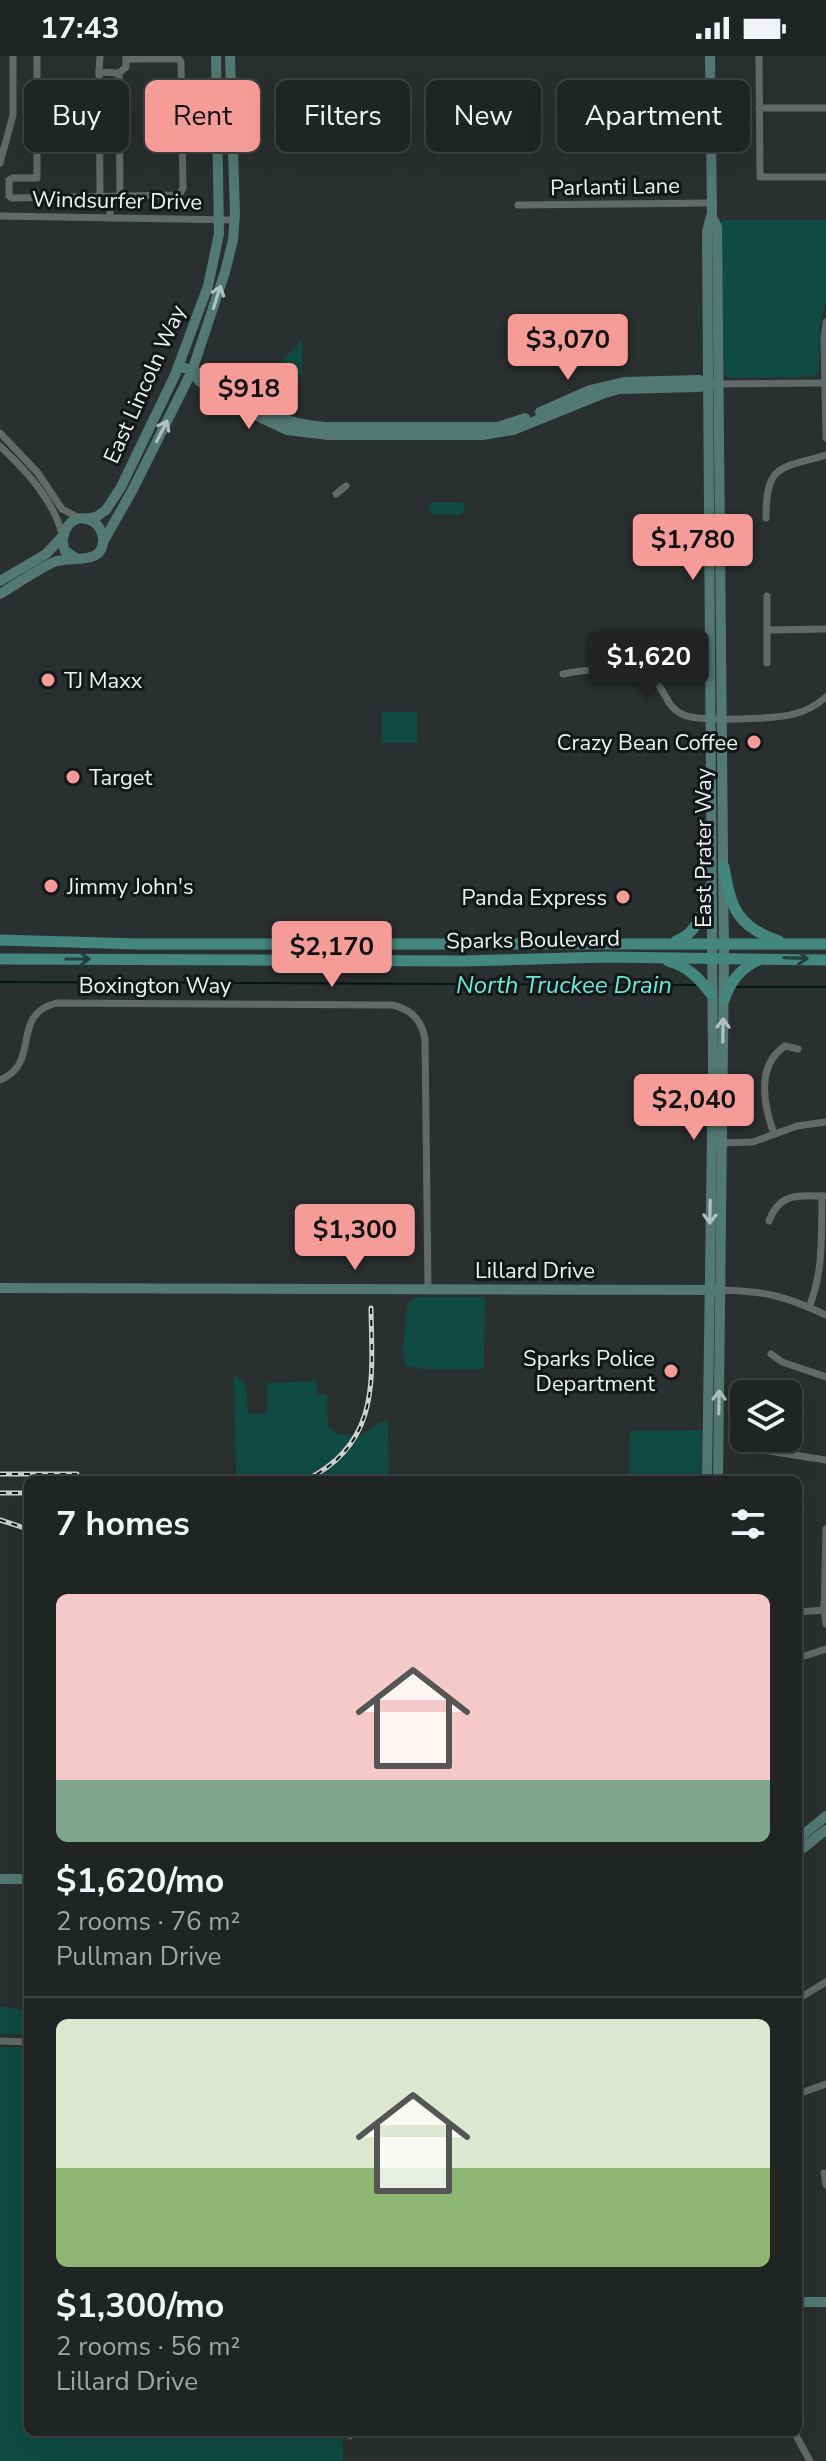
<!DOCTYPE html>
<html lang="en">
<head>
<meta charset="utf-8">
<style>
	body { margin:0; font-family:"Nunito Sans",sans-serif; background:#2d3030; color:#f1f3f6; height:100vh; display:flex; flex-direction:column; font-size:30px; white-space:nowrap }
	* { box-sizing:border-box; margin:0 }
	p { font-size:26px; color:#a2a4a6 }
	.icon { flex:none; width:44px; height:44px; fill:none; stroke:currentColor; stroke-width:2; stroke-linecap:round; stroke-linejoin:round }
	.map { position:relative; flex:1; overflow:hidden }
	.details { position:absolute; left:24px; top:1420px; width:778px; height:960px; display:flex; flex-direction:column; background:#202423; border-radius:12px; box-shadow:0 8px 32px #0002,0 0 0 2px #3d4141 }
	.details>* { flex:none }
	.top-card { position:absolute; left:24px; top:24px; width:778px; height:72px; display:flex; gap:16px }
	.controls { position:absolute; left:730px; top:1324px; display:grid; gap:16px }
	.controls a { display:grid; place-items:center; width:72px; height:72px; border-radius:12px; background:#202423; box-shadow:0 8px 32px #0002,0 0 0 2px #3d4141; font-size:40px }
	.price { position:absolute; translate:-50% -68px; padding:0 18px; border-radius:8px; background:#f59b98; color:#111; font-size:26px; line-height:52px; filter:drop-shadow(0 2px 4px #0008) }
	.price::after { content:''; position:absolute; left:50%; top:48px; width:24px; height:18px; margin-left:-12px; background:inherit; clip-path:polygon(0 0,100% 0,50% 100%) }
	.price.selected { background:#222; color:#fff }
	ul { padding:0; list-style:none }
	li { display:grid; align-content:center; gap:16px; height:424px; padding:0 32px }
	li+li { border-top:2px solid #3d4141 }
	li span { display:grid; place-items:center; height:248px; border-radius:12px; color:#555 }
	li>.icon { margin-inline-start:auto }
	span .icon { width:144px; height:144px; fill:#fffc; stroke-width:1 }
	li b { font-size:34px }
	h2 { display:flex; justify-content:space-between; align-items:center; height:96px; padding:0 32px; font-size:34px }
	.chip { padding:0 28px; border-radius:12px; background:#202423; box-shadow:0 8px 32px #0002,0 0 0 2px #3d4141; font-size:28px; line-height:72px }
	.chip.selected { background:#f59b98; color:#111 }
	.status { display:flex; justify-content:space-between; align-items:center; height:56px; padding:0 40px; background:#202423; direction:ltr }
	.status svg { height:22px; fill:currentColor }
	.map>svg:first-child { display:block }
</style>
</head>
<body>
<div class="status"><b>17:43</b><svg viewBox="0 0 49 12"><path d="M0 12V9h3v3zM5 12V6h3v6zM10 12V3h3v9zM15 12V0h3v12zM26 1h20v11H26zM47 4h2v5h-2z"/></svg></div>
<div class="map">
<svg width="826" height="2405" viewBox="0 0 826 2405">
	<rect width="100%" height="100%" fill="#2a302f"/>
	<g fill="#0f4b43">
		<polygon points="721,164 826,164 826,245 820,267 819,314 814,321 729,322 724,318"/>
		<polygon points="302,284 302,321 288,319 276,311"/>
		<polygon points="431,446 460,446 465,448 464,456 459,459 432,458 428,453"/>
		<rect x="382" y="656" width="35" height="31"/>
		<polygon points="419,1241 485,1241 484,1313 421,1313 405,1310 403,1295 407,1250 411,1244"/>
		<polygon points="234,1318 246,1328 248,1358 267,1357 267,1327 317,1325 317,1338 327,1339 328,1371 339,1378 360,1380 379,1367 388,1365 389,1424 236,1424"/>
		<polygon points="702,1374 702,1424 629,1424 630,1375"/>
		<polygon points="0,1950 28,1955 28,1979 0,1978"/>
		<polygon points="0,1991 28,1991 28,2376 343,2376 343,2405 0,2405"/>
	</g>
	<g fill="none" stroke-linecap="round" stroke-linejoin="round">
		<g stroke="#001814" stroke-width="2">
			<polyline points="0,926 696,929"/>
			<polyline points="736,931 826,931"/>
		</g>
		<g stroke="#626a68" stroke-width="7">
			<polyline points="37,0 37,122 13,122 9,124 9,140 12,142 179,139 183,132 181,6 179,3 126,3"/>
			<polyline points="100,0 99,16 119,17 126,11 126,2"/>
			<polyline points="759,0 760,121 826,121"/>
			<polyline points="99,16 100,141"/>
			<polyline points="119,17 120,140"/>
			<polyline points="759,52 826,52"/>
			<polyline points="0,107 13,59 13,0"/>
			<polyline points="110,141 110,162"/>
			<polyline points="518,149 712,147"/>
			<polyline points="0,160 234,164"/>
			<polyline points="826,266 824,283 826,382"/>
			<polyline points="720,328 825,327"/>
			<polyline points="0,377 38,417 62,453 79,462"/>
			<path d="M0,390C26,415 53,443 62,478"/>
			<polyline points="336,438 346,430"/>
			<path d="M766,462C766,407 780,413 826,399"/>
			<polyline points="767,540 767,607"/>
			<polyline points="767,574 826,573"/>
			<path d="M563,618C586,613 641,609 657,627C667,639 668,653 684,659C700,666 776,663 794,658C806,655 817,649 826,641"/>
			<path d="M0,1024C42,1007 9,960 56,947L392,949C411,953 422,964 425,983L428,1233"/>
			<path d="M774,1078C764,1050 755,1010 785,990L798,993"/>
			<polyline points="718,1087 753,1086 797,1070 826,1066"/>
			<path d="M769,1165C780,1136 797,1140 824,1140"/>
			<path d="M721,1234C765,1235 786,1240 826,1259"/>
			<path d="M809,1251C824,1215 821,1178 822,1140"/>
			<polyline points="771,1298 782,1306 826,1321"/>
			<polyline points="769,1395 826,1404"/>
			<polyline points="826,1473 824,1554 826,1568"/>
			<polyline points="798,1556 824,1554"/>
			<polyline points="798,1602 826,1593"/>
			<polyline points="798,1943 826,1926"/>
			<polyline points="0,1985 28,1986"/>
			<polyline points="798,2038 826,2028"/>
			<polyline points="824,2117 826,2129"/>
			<polyline points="350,2376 350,2380"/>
			<polyline points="794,2376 810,2405"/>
		</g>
		<g stroke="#537973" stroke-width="10">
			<polyline points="712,161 717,171 724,902 718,1424"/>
			<polyline points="179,310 202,318 230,336"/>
			<polyline points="192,315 199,325 223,340 261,362 287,374 329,379 483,379 513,374 602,338 619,333 699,331 714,328"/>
			<path d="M251,349C276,362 297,369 325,371H498L525,362"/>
			<polyline points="540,356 590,334 624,326 699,324 709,328"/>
			<polyline points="85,463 96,461 106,454 121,431 175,319 208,230 219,178 216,0"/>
			<polyline points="103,486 132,435 192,315 225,216 233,184 235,157 230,0"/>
			<polyline points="0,525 46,498 62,481"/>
			<path d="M0,538C18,527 35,515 54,506C70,499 105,511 103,482C102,476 99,470 94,466C73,453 57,477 65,495L77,503"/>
			<polyline points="0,1232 714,1234"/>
			<polyline points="707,1424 713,1010 707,175 712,157 710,0"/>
			<polyline points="798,1783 826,1760"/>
			<polyline points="798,1796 826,1774"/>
			<polyline points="0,1823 28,1823"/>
			<polyline points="798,2246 826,2246"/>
		</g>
		<g stroke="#43877e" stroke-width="11">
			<path d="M724,811C731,852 737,871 779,885"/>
			<polyline points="0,884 138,888 826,888"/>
			<path d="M676,885C697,878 706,852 710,831"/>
			<polyline points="0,903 462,905 606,901 826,904"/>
			<path d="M668,905C687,910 699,922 711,938"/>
			<path d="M724,944C730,926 740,912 759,904"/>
		</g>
		<g stroke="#cdd1d0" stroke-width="5">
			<g id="rail">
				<polyline points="0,1418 77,1418"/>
				<path d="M306,1424C381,1387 372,1323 371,1252"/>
				<polyline points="404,1424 482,1423"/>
				<polyline points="0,1437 28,1437"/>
				<polyline points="0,1464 28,1473"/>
			</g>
		</g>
		<use href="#rail" stroke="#141717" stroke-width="2" stroke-dasharray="6" stroke-linecap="butt"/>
	</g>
	<defs><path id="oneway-shaft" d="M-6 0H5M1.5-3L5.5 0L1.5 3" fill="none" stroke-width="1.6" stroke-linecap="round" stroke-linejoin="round" transform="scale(2)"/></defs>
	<g stroke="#b0c2bf">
		<use href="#oneway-shaft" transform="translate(217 241) rotate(-72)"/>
		<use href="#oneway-shaft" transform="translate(162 375) rotate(-63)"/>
		<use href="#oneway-shaft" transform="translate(723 974) rotate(-89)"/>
		<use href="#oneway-shaft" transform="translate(710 1156) rotate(91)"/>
		<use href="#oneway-shaft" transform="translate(719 1346) rotate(-89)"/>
	</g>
	<g stroke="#243e3b">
		<use href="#oneway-shaft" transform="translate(796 902) rotate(2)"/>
		<use href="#oneway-shaft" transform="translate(78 903)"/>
	</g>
	<g fill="#f59b98" stroke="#141717" stroke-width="3">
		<circle cx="48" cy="624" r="8"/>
		<circle cx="754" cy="686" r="8"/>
		<circle cx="73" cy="721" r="8"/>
		<circle cx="51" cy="830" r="8"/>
		<circle cx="623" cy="841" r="8"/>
		<circle cx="671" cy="1315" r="8"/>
	</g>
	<g text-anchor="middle" stroke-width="6" stroke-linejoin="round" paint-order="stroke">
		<g font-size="22" fill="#eef2f1" stroke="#141717">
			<text transform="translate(615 130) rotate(-1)" y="8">Parlanti Lane</text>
			<text transform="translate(117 144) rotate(1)" y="8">Windsurfer Drive</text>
			<text transform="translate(144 328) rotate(-66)" y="8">East Lincoln Way</text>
			<text transform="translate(703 792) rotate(-90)" y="8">East Prater Way</text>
			<text transform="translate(533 883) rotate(-1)" y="8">Sparks Boulevard</text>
			<text x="155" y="937">Boxington Way</text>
			<text x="535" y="1222">Lillard Drive</text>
		</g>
		<g font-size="22" fill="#eef2f1" stroke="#141717" text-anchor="start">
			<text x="64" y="632">TJ Maxx</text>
			<text x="738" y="694" text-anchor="end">Crazy Bean Coffee</text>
			<text x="89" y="729">Target</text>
			<text x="67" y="838">Jimmy John's</text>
			<text x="607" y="849" text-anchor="end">Panda Express</text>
			<text x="655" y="1310" text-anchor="end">Sparks Police<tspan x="655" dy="25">Department</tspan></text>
		</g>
		<g font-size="24" font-style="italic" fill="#6aecd8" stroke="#141717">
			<text x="564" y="937">North Truckee Drain</text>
		</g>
	</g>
</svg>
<div class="controls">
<a><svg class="icon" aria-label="layers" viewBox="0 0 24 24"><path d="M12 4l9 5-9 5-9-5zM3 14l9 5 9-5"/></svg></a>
</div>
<b class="price" style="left:568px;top:326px">$3,070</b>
<b class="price" style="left:249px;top:375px">$918</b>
<b class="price" style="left:693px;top:526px">$1,780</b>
<b class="price selected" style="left:649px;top:643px">$1,620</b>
<b class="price" style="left:332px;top:933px">$2,170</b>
<b class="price" style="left:694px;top:1086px">$2,040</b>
<b class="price" style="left:355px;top:1216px">$1,300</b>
<div class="top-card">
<a class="chip">Buy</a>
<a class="chip selected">Rent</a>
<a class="chip">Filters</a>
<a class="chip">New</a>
<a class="chip">Apartment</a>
</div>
<section class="details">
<h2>7 homes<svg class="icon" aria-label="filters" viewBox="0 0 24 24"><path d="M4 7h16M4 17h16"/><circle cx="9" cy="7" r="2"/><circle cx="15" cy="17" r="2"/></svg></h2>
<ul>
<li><span style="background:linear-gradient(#f6c9c9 75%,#7fa58c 0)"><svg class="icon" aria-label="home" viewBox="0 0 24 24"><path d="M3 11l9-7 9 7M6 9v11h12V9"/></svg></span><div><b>$1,620/mo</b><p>2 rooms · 76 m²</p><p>Pullman Drive</p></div></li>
<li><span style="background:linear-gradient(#dfe7d0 60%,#8fb573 0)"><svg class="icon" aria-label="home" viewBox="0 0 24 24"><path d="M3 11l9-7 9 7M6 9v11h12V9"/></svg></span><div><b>$1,300/mo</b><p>2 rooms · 56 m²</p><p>Lillard Drive</p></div></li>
</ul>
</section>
</div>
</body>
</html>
